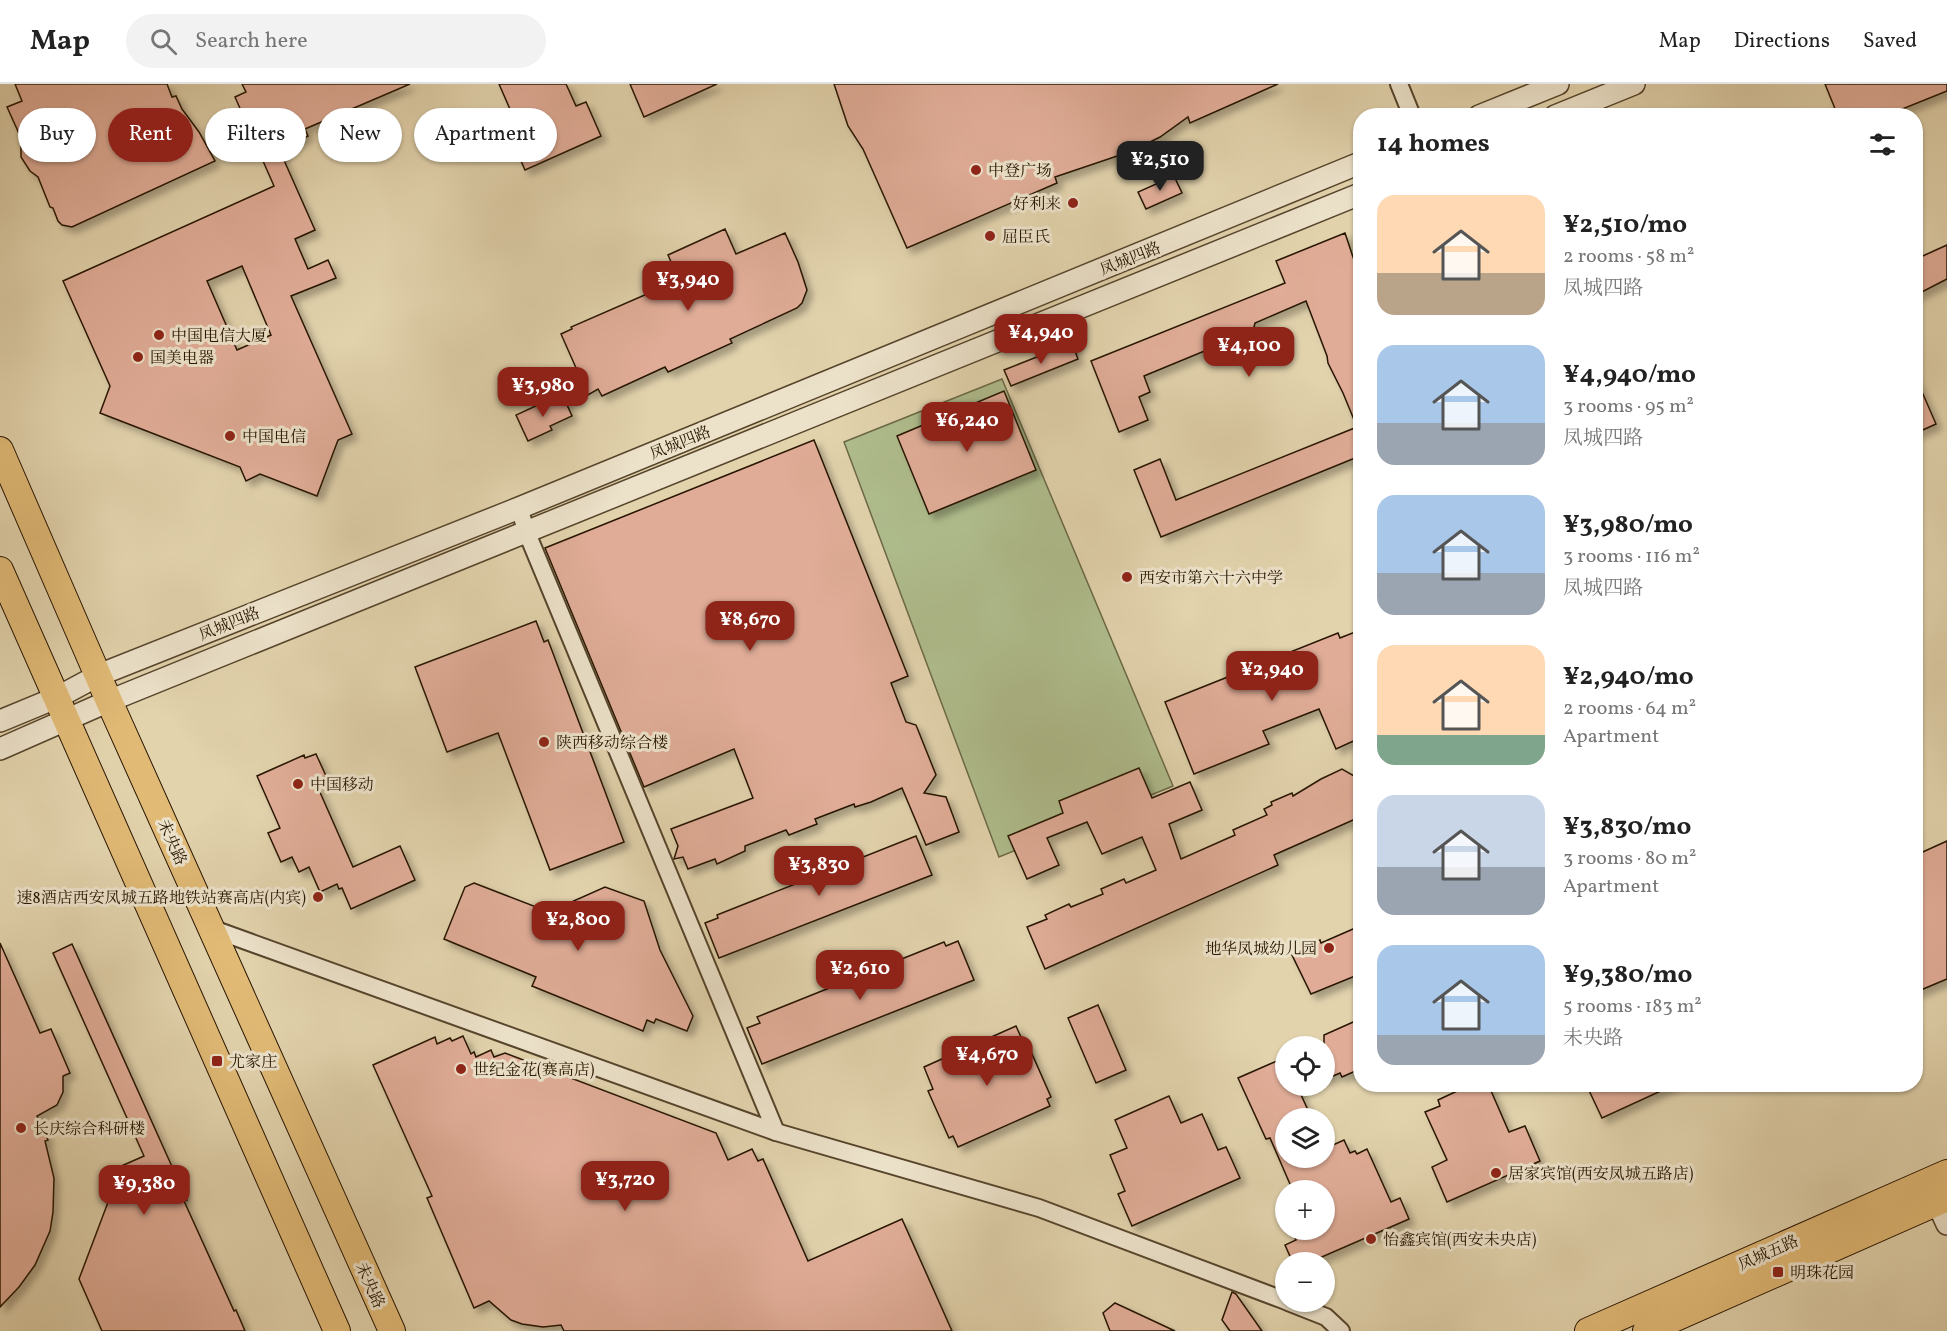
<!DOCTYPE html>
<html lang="en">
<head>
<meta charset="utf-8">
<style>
	body { margin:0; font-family:Vollkorn,"Noto Serif SC",serif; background:#f2f2f2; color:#222; height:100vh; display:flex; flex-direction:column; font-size:22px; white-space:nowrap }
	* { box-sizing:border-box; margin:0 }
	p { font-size:20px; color:#767676 }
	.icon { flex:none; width:33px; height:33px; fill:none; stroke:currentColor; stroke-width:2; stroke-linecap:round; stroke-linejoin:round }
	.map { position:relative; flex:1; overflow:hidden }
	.drawer { position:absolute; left:1353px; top:24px; width:570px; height:984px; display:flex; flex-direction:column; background:#fff; border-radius:24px; box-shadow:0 2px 4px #0004 }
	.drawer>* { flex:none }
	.guide { position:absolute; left:18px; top:24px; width:570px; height:54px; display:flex; gap:12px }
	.controls { position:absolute; left:1275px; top:952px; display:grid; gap:12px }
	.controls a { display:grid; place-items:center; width:60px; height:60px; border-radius:50%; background:#fff; box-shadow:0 2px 4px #0004; font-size:30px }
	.price { position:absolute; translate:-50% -51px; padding:0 14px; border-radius:12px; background:#8f2418; color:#fff; font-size:20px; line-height:39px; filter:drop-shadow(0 2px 3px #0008) }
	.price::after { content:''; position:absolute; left:50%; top:36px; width:18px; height:14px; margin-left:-9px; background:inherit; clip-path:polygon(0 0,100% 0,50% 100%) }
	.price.active { background:#222; color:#fff }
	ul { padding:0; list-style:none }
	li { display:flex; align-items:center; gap:18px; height:150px; padding:0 24px }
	li span { display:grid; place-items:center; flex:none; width:168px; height:120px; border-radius:18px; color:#555 }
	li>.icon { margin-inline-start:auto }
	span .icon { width:72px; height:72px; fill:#fffc; stroke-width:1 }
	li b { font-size:26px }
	h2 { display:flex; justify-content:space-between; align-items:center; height:72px; padding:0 24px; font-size:26px }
	.chip { padding:0 21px; border-radius:27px; background:#fff; box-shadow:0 2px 4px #0004; font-size:21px; line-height:54px }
	.chip.active { background:#8f2418; color:#fff }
	header { display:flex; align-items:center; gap:36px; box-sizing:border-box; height:84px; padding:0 30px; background:#fff; border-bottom:2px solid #e0e0e0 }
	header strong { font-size:28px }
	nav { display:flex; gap:33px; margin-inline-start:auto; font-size:21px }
	.search { width:420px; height:54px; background:#f2f2f2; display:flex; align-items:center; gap:15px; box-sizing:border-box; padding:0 21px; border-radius:33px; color:#767676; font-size:22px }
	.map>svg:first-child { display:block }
</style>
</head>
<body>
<header>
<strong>Map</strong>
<div class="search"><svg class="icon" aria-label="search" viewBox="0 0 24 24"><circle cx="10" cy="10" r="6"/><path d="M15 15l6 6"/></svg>Search here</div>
<nav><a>Map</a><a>Directions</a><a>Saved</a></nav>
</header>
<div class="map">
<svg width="1947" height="1247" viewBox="0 0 1947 1247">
	<defs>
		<filter id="shadow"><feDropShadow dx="5.5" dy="5.5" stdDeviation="3" flood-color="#0004"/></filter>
	</defs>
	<rect width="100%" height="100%" fill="#e2d3ad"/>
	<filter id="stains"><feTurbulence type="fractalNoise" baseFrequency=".00333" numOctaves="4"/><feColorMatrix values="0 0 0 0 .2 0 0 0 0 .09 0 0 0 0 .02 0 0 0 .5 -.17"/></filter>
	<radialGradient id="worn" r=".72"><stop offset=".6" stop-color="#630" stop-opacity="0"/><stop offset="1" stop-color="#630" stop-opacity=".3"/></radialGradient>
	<polygon fill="#afbd8d" stroke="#6b6946" stroke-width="1.5" points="1002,295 1173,702 999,773 844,358"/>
	<g fill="#e0ac97" stroke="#271500" stroke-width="1.5" fill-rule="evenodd" filter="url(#shadow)">
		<polygon points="15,0 167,0 172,13 176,12 182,25 199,48 215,77 72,143 62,141 58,137 53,124 50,123 38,93 30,87 21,73 21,54 7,23 22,17"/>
		<path d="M242,0H410L305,45L308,52L279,65L315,146L295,155L308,185L328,176L336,194L291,212L352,350L338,356L317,412L260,390L246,397L240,383L100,329L110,302L63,197L274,102L235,13L246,8ZM242,182L271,251L237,266L207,197Z"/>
		<polygon points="499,0 566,0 576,22 586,18 601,52 525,86 510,52 520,48"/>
		<polygon points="630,0 717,0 644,33"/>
		<polygon points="834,0 1278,0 1190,39 1188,33 1160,53 1132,67 1055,93 1057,99 907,164 863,65 848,42"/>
		<polygon points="1825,0 1947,0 1947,7 1885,32 1838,32"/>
		<polygon points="1174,92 1182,109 1146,125 1138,108"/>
		<polygon points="725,145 736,170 785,149 798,178 807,206 802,219 797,224 730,255 732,259 668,288 665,283 602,312 598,305 588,311 561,250 572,245 571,243 679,196 668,171"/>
		<polygon points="1345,149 1360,194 1360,372 1161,453 1134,386 1160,375 1176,416 1357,343 1343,309 1328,279 1327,272 1306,217 1255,239 1253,247 1144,292 1150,308 1139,313 1148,336 1119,348 1091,277 1285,199 1276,177"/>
		<polygon points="1947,161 1947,195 1916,211 1916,175"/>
		<polygon points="1072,259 1078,275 1011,302 1004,286"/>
		<polygon points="1916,294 1936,340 1916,349"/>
		<polygon points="1004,307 1036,386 929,430 897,352"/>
		<polygon points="563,312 572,332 550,342 552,346 528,357 516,331 542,319 543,321"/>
		<polygon points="814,356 908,592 891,599 906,638 916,641 936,691 924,709 946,713 959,748 926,761 902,704 871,718 855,723 854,720 815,735 817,740 789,751 786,746 745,762 745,767 717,780 715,775 688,785 683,773 674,775 678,762 671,745 753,714 734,665 644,703 545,464"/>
		<polygon points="536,537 544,558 548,556 624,758 550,786 498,649 447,668 415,583"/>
		<polygon points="1360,546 1360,654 1336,665 1319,625 1263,647 1269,660 1194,690 1165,618 1338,549 1340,554"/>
		<polygon points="316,670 326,692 315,697 353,783 400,762 415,796 351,825 342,804 339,805 337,800 320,808 309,783 299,788 292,773 281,778 268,749 280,744 257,692 304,671 305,674"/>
		<polygon points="1139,684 1152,714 1190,698 1202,726 1169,740 1181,775 1235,751 1233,746 1267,731 1264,725 1272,721 1271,718 1292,709 1293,712 1321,695 1342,685 1356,693 1360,699 1360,733 1274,771 1278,781 1045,885 1027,843 1047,835 1045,831 1069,820 1071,823 1103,810 1101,805 1124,795 1126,799 1156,786 1142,753 1102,770 1087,738 1047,754 1059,781 1027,795 1008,752 1063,729 1059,717"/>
		<polygon points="916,752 932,791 719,874 705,839 718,834 717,831"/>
		<polygon points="1947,757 1947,895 1916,908 1916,771"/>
		<polygon points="474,799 549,828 605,803 644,817 660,866 693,932 687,947 656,935 654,939 647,936 643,947 532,902 536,893 444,855 465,803"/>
		<polygon points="1360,842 1360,890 1311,910 1291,869 1320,856 1321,859"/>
		<polygon points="958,857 974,896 762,980 747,944 760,939 757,933 944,858 946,862"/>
		<polygon points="0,859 40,949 51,945 70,989 63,992 63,1008 57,1021 37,1032 48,1056 45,1057 54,1094 53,1128 50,1147 35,1181 19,1203 0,1223"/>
		<polygon points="72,860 187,1116 184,1117 234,1227 236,1226 245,1247 102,1247 79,1195 110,1113 101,1091 144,1072 53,869"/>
		<polygon points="1098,921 1126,986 1096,999 1068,934"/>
		<polygon points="1360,935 1360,985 1342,993 1340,989 1324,996 1324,951"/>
		<polygon points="1016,942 1025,962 1028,961 1051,1013 1047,1015 1050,1022 958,1063 953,1052 949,1054 928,1007 933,1005 924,983"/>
		<polygon points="463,952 471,970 474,968 476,973 491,966 494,973 505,969 716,1049 728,1076 752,1065 758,1077 763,1075 808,1177 902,1135 952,1247 564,1247 561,1241 543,1243 522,1240 511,1236 489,1217 474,1224 427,1114 432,1112 373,981 435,953 437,960 450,954 452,957"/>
		<polygon points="1286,973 1286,1002 1297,1002 1312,1035 1286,1035 1286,1074 1324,1074 1324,1065 1344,1056 1350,1069 1355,1067 1357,1070 1367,1065 1391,1118 1400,1114 1409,1135 1308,1179 1293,1179 1285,1161 1296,1156 1291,1146 1324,1146 1324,1107 1293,1107 1270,1054 1266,1055 1238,994"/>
		<polygon points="1472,1000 1488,1000 1509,1048 1525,1042 1540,1077 1447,1118 1432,1083 1447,1076 1425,1028 1440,1022 1438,1016"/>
		<polygon points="1586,1000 1676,1000 1602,1034"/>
		<polygon points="1169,1012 1181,1039 1202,1030 1218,1066 1226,1063 1240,1094 1132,1142 1118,1110 1125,1107 1110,1071 1127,1064 1115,1036"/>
		<polygon points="1232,1208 1236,1210 1262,1247 1230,1247 1222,1236"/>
		<polygon points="1115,1219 1175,1247 1110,1247 1103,1229"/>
	</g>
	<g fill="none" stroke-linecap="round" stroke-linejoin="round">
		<g stroke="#56442b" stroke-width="20">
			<g id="minor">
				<polyline points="1399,0 1412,32"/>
				<polyline points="519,424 527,449 776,1048"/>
				<polyline points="213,845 776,1048 1039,1124 1286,1217"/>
				<polyline points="1288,1218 1326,1233 1341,1247"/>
			</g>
		</g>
		<g stroke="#56442b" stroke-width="24">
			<g id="tertiary">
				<polyline points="1479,32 1558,0"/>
				<polyline points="1555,32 1634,0"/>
				<polyline points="0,637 58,613 99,591 519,424 1360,79"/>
				<polyline points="0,665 109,617 1360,110"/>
				<polyline points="1937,1118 1947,1140"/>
			</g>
		</g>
		<g stroke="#271500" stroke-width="28">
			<g id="primary">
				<polyline points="0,366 109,617 392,1247"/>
				<polyline points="0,486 337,1247"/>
				<polyline points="1588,1247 1947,1089"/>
				<polyline points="1646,1247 1947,1114"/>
			</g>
		</g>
		<use href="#minor" stroke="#ece2ca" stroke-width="16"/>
		<use href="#tertiary" stroke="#ece2ca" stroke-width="21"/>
		<use href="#primary" stroke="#e1ba76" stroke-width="26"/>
	</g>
	<g fill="#8f2418" stroke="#ece2ca" stroke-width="2">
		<circle cx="976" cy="86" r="6"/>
		<circle cx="1073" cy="119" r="6"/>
		<circle cx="990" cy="152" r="6"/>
		<circle cx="159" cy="251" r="6"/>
		<circle cx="138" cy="273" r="6"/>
		<circle cx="230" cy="352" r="6"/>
		<circle cx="1127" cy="493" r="6"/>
		<circle cx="544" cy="658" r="6"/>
		<circle cx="298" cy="700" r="6"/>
		<circle cx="318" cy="813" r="6"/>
		<circle cx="1329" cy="864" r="6"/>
		<rect x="211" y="971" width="12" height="12" rx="3"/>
		<circle cx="461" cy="985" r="6"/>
		<circle cx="21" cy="1044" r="6"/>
		<circle cx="1496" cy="1089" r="6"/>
		<circle cx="1371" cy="1155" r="6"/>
		<rect x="1772" y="1182" width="12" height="12" rx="3"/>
	</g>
	<g text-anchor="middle" stroke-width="6" stroke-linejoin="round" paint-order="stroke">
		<g font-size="16" fill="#271500" stroke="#ece2ca" text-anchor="start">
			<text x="988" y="92">中登广场</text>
			<text x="1061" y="125" text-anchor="end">好利来</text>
			<text x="1002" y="158">屈臣氏</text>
			<text x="171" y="257">中国电信大厦</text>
			<text x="150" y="279">国美电器</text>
			<text x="242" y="358">中国电信</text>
			<text x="1139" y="499">西安市第六十六中学</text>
			<text x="556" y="664">陕西移动综合楼</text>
			<text x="310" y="706">中国移动</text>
			<text x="306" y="819" text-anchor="end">速8酒店西安凤城五路地铁站赛高店(内宾)</text>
			<text x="1317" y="870" text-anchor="end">地华凤城幼儿园</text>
			<text x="229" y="983">尤家庄</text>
			<text x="473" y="991">世纪金花(赛高店)</text>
			<text x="33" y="1050">长庆综合科研楼</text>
			<text x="1508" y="1095">居家宾馆(西安凤城五路店)</text>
			<text x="1383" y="1161">怡鑫宾馆(西安未央店)</text>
			<text x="1790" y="1194">明珠花园</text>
		</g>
		<g font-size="16" fill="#271500" stroke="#ece2ca">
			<text transform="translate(1130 174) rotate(-22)" y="6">凤城四路</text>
			<text transform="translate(680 358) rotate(-22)" y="6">凤城四路</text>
			<text transform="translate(229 539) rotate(-22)" y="6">凤城四路</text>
			<text transform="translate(173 758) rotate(66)" y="6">未央路</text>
			<text transform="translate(1768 1168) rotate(-24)" y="6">凤城五路</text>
			<text transform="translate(371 1201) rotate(66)" y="6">未央路</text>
		</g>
	</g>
	<rect width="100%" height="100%" filter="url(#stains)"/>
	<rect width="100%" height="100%" fill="url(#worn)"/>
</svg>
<div class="controls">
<a><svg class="icon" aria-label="locate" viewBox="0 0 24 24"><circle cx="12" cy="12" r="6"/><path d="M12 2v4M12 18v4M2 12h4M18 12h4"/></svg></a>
<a><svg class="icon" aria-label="layers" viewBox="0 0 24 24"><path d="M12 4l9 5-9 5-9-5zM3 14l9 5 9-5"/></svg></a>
<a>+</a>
<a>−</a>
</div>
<b class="price active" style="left:1160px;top:108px">¥2,510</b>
<b class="price" style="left:688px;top:228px">¥3,940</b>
<b class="price" style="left:1041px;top:281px">¥4,940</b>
<b class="price" style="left:1249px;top:294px">¥4,100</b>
<b class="price" style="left:543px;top:334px">¥3,980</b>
<b class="price" style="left:967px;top:369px">¥6,240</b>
<b class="price" style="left:750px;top:568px">¥8,670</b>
<b class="price" style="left:1272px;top:618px">¥2,940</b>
<b class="price" style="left:819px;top:813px">¥3,830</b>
<b class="price" style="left:578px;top:868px">¥2,800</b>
<b class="price" style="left:860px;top:917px">¥2,610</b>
<b class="price" style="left:987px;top:1003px">¥4,670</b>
<b class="price" style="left:625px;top:1128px">¥3,720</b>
<b class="price" style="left:144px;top:1132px">¥9,380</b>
<div class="guide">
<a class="chip">Buy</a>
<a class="chip active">Rent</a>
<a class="chip">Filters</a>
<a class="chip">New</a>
<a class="chip">Apartment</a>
</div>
<section class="drawer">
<h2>14 homes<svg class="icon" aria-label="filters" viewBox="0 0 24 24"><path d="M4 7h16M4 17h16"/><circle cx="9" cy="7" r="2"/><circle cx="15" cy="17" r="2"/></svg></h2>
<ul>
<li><span style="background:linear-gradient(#ffd9b3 65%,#b9a48a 0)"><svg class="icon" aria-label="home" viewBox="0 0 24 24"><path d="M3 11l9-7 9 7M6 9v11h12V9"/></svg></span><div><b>¥2,510/mo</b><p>2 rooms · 58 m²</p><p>凤城四路</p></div></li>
<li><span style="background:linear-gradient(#a9c7e8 65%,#9aa5b1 0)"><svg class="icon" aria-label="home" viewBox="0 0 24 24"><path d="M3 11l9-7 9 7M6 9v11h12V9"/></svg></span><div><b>¥4,940/mo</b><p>3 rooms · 95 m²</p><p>凤城四路</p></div></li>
<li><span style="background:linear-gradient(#a9c7e8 65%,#9aa5b1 0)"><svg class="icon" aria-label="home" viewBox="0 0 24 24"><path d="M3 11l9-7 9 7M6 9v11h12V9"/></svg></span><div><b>¥3,980/mo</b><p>3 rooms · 116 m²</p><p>凤城四路</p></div></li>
<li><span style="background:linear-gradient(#ffd9b3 75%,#7fa58c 0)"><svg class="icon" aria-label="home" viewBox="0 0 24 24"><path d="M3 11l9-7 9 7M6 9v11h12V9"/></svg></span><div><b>¥2,940/mo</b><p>2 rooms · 64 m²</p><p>Apartment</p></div></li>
<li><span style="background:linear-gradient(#c9d6e8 60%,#9aa5b1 0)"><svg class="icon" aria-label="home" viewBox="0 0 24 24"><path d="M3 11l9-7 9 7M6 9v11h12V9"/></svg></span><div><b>¥3,830/mo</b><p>3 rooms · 80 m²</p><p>Apartment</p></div></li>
<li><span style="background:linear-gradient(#a9c7e8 75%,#9aa5b1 0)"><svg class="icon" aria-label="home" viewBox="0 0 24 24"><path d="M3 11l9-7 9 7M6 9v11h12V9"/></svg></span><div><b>¥9,380/mo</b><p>5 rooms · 183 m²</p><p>未央路</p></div></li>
</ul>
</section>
</div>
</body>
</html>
